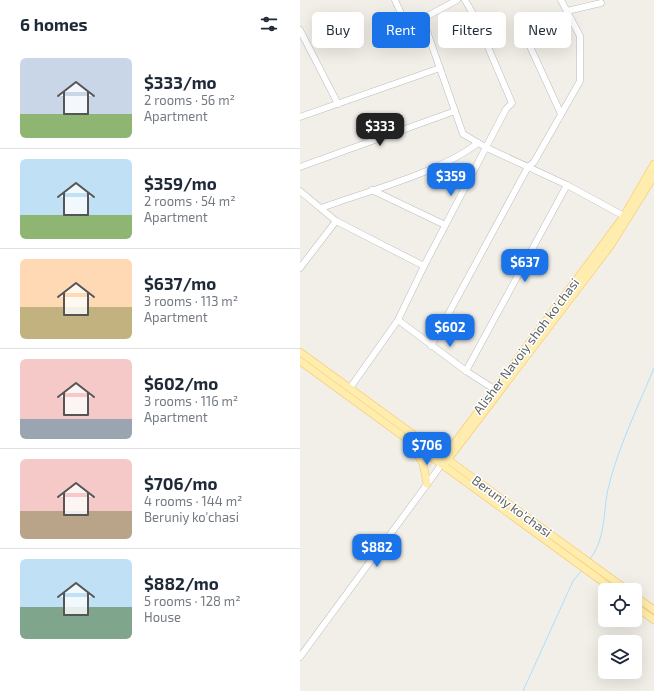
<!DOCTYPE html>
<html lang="en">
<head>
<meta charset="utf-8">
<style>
	body { margin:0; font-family:"Exo 2",sans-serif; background:#f2f2f3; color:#1f2937; height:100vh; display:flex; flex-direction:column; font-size:15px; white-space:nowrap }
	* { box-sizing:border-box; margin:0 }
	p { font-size:13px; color:#747a83 }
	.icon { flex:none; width:22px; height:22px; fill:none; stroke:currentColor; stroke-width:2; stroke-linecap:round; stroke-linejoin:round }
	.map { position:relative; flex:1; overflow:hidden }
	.panel { display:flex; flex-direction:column; background:#fff; width:300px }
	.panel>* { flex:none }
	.hud { position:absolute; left:12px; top:12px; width:282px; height:36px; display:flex; gap:8px }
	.fabs { position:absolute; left:298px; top:583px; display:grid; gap:8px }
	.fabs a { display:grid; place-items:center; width:44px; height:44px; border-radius:6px; background:#fff; box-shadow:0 4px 16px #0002; font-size:20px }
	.price { position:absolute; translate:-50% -34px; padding:0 9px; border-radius:8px; background:#1a73e8; color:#fff; font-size:13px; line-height:26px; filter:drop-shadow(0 1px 2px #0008) }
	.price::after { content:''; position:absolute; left:50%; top:24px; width:12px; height:9px; margin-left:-6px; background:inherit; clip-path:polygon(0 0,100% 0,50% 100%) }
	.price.on { background:#222; color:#fff }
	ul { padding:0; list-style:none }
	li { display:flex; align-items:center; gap:12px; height:100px; padding:0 20px }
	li+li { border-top:1px solid #e0e1e3 }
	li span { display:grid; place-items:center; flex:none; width:112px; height:80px; border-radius:6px; color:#555 }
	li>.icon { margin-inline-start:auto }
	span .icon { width:48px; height:48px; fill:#fffc; stroke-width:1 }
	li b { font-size:17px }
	h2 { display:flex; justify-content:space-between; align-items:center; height:48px; padding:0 20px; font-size:17px }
	.tag { padding:0 14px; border-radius:6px; background:#fff; box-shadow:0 4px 16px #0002; font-size:14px; line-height:36px }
	.tag.on { background:#1a73e8; color:#fff }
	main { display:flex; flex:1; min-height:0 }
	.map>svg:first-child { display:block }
</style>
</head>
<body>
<main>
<section class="panel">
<h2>6 homes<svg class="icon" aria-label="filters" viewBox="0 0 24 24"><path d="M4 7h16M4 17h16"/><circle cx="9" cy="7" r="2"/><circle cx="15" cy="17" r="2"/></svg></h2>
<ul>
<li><span style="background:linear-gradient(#c9d6e8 70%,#8fb573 0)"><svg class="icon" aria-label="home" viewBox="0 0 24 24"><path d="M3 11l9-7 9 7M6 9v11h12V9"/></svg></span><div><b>$333/mo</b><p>2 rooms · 56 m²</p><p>Apartment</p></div></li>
<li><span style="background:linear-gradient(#bfe0f5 70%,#8fb573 0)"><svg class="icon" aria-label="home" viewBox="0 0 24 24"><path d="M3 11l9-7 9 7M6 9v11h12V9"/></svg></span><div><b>$359/mo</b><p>2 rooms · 54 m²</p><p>Apartment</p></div></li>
<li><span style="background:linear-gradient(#ffd9b3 60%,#c2b280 0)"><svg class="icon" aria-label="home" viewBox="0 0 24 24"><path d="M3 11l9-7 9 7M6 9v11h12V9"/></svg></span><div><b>$637/mo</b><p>3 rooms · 113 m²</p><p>Apartment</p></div></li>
<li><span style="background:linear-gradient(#f6c9c9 75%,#9aa5b1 0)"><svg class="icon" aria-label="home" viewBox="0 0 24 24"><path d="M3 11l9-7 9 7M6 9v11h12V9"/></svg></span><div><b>$602/mo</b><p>3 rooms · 116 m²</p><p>Apartment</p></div></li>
<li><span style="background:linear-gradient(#f6c9c9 65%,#b9a48a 0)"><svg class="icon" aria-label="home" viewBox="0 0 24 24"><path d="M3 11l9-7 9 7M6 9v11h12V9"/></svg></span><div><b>$706/mo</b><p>4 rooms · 144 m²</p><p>Beruniy ko'chasi</p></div></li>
<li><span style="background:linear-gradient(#bfe0f5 60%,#7fa58c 0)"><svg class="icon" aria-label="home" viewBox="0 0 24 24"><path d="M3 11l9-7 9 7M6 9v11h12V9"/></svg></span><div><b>$882/mo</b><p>5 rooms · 128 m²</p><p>House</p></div></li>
</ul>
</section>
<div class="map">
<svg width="354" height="691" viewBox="0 0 354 691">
	<rect width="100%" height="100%" fill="#f1efe7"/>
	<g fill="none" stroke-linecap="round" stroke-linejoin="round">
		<g stroke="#aadfff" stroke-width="1">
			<path d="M290,559C306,538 303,513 308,489C318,447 338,407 354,368"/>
			<polyline points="223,691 273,581 282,570"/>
		</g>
		<g stroke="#b9bdc1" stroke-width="7">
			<g id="minor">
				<polyline points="95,0 107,27 157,0"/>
				<polyline points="267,11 301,3"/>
				<polyline points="123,20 163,134 187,148 267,185 324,216"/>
				<polyline points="0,30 38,104"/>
				<polyline points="228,42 261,114"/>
				<polyline points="0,117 140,68"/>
				<polyline points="0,167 155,111"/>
				<polyline points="72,190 145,225"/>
				<polyline points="0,191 36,221 124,266"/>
				<path d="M21,208C68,191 139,173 178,143"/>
				<polyline points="0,268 36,221"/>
				<polyline points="98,320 166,371 194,389"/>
				<polyline points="131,346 228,167 234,162 280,81 280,36 261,0"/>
				<polyline points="166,371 267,185"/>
				<polyline points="50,388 98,320 124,266 206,109 212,103 176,19 165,0"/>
				<polyline points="0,657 139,468 140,463"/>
			</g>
		</g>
		<g stroke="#fbc356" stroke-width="8">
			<g id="major">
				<polyline points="0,352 327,590"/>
				<polyline points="0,361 314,590"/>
				<polyline points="112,447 123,463 127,484"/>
				<polyline points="142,460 324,216 354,164"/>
				<polyline points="146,462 311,245 354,176"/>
				<polyline points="335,596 354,610"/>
				<polyline points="335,606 354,620"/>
			</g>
		</g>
		<use href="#minor" stroke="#fff" stroke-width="6"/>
		<use href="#major" stroke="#ffedaf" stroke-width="7"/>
	</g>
	<g text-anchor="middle" stroke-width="3" stroke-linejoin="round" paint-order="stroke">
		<g font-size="13" fill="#5e6368" stroke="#fff">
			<text transform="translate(226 346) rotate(-53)" y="5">Alisher Navoiy shoh ko'chasi</text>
			<text transform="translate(212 506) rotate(36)" y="5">Beruniy ko'chasi</text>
		</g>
	</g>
</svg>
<div class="fabs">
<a><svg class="icon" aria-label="locate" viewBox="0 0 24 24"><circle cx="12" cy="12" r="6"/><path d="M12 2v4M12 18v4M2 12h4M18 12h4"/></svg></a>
<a><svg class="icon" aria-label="layers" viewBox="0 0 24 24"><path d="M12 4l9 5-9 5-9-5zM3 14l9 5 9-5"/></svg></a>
</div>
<b class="price on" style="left:80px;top:147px">$333</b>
<b class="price" style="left:151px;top:197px">$359</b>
<b class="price" style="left:225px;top:283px">$637</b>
<b class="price" style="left:150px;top:348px">$602</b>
<b class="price" style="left:127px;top:466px">$706</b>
<b class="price" style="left:77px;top:568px">$882</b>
<div class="hud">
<a class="tag">Buy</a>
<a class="tag on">Rent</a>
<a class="tag">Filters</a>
<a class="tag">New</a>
</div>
</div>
</main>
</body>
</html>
